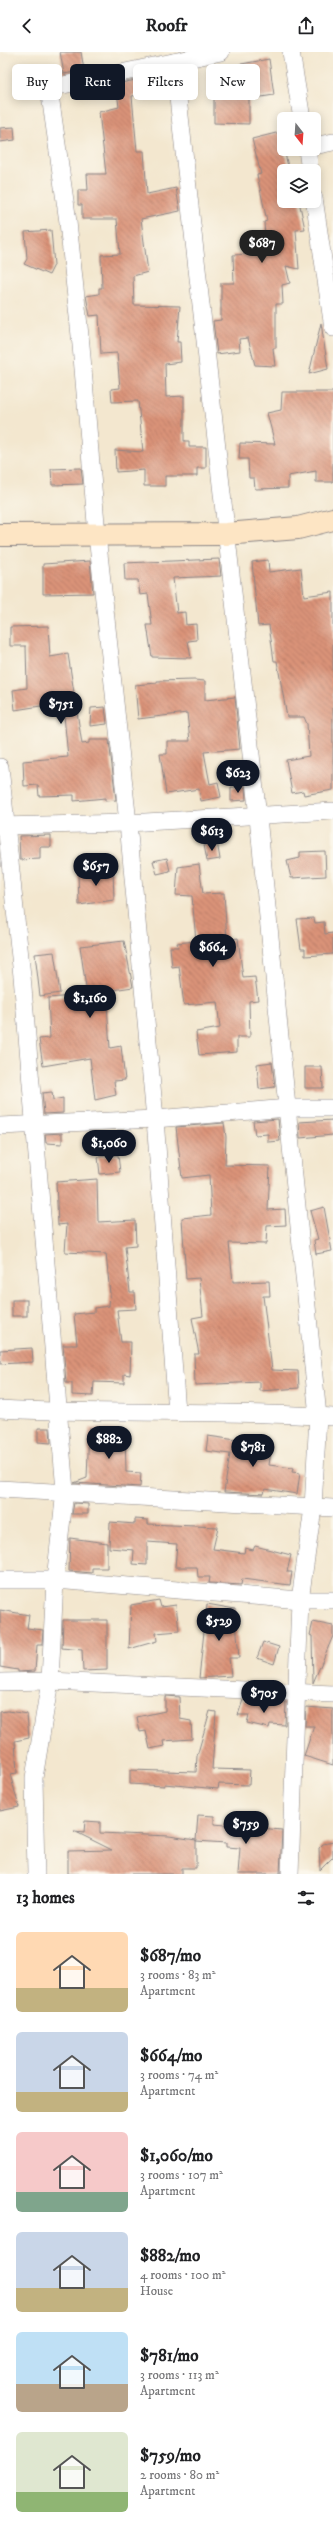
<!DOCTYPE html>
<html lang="en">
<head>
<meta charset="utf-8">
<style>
	body { margin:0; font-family:"IM FELL DW Pica",serif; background:#f6f6f6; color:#202124; height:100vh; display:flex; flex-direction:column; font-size:15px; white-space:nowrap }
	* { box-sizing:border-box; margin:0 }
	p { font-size:13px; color:#757577 }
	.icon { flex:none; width:22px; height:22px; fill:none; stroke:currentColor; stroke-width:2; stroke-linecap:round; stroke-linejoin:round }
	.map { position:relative; height:1822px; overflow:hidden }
	.sheet { display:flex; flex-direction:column; background:#fff; flex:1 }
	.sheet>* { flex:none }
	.top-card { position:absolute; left:12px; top:12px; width:309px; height:36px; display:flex; gap:8px }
	.needle { width:26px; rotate:163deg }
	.controls { position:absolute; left:277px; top:60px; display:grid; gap:8px }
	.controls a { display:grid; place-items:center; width:44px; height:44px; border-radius:6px; background:#fff; box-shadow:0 2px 10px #0003; font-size:20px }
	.price { position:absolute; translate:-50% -34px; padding:0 9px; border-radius:14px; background:#111827; color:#fff; font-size:13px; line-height:26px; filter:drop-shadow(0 1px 2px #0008) }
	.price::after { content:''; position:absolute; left:50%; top:24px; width:12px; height:9px; margin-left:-6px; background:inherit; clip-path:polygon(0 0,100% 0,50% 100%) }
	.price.selected { background:#222; color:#fff }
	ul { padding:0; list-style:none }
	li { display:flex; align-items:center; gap:12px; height:100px; padding:0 16px }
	li span { display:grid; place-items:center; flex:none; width:112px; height:80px; border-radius:6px; color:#555 }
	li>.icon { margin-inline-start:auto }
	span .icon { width:48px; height:48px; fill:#fffc; stroke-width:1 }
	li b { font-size:17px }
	h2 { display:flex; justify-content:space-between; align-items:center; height:48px; padding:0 16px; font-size:17px }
	.chip { padding:0 14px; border-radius:6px; background:#fff; box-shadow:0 2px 10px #0003; font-size:14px; line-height:36px }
	.chip.selected { background:#111827; color:#fff }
	header { display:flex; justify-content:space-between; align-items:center; height:52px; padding:0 16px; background:#fff; font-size:18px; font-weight:800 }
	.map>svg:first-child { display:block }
</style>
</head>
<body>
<header><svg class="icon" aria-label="back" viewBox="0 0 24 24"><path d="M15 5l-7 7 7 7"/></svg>Roofr<svg class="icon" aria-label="share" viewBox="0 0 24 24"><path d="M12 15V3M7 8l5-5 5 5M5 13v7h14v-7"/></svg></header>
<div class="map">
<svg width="333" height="1822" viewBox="0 0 333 1822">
	<defs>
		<pattern id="building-back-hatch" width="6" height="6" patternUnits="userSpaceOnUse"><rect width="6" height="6" fill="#da9378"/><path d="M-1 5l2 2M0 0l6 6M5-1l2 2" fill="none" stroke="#b07864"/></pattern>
	</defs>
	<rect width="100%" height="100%" fill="#fbf7ec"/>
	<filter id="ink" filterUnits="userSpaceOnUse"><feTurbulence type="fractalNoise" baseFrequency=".025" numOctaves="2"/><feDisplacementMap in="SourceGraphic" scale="8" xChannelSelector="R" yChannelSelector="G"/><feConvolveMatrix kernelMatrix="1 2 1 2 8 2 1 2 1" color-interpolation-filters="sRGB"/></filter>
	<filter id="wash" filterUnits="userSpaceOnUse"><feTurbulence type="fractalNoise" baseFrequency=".012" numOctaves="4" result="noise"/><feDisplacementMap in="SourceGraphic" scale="16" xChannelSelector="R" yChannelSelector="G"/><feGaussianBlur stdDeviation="0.9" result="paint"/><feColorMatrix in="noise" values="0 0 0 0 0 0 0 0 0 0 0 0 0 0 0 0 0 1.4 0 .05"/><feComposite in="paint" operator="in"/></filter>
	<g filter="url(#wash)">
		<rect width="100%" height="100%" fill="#f3e7cf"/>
		<g id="blocks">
			<g fill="url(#building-back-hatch)">
				<polygon points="60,0 81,0 84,18 64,22"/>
				<polygon points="269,7 274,43 249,47 249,72 214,71 214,41 229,41 225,15"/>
				<polygon points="146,26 148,42 132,44 137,99 144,99 147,142 176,136 180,159 141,167 148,220 133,224 134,253 180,254 177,290 180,290 181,310 165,312 166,345 184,344 184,389 189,389 189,395 206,395 206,416 197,416 197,424 165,424 165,434 144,434 144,418 116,420 115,398 143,400 138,349 112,350 111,337 120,336 117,301 101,302 99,263 90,264 86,244 99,242 99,236 102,236 101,203 120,202 117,167 82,167 82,153 78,153 78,138 88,138 87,122 106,122 99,60 119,55 116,32"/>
				<polygon points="14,75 15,88 0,90 0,76"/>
				<polygon points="280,80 289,119 284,119 284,149 299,149 305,177 296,178 299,217 286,214 290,231 282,233 283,252 276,252 276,296 273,296 275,314 255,313 248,286 239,287 240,299 217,302 213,269 221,268 221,231 234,231 233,203 266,201 264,170 267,169 257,123 261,122 252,87"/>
				<polygon points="51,178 54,213 49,223 24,212 27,207 25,180"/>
				<polygon points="321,271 328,317 309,322"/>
				<polygon points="282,340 333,340 333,430 316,430 316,419 288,424 288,436 255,437 254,426 249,426 248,407 239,407 240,391 275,392 267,361 281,358"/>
				<polygon points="81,416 83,432 52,433 51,417"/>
				<polygon points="219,507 221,524 173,526 177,561 185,560 186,573 196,572 197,588 188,589 191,606 152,605 147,573 152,573 148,542 140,543 138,528 125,528 124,511"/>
				<polygon points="268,508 269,520 301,516 304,544 333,540 333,738 304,743 303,739 292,741 286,708 309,704 307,672 304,665 287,665 277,609 274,609 269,573 258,574 252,510"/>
				<polygon points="90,509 93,541 43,542 43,512"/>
				<polygon points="48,574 50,605 68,602 82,692 89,691 89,688 109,688 116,748 105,749 105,746 74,749 74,743 39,744 38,733 24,734 23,709 68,705 63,653 48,655 47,653 15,658 13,638 27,636 26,594 10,594 10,575"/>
				<polygon points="194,628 205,629 205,648 235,645 240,697 204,700 210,732 218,730 221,745 201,749 199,737 166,742 160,702 167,702 167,689 190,689 187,661 138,667 135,633 157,631 157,629"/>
				<polygon points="105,655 107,672 90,674 91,656"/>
				<polygon points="231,735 245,735 246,748 231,749"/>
				<polygon points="51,783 51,795 40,795 40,807 20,808 19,784"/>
				<polygon points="217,790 220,807 207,809 204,793"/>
				<polygon points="325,799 326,824 291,826 287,809 300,806 300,800"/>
				<polygon points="167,806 170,819 157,822 153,809"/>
				<polygon points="199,812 203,842 224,841 227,888 238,886 243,926 255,925 258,948 249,949 250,985 237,985 237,1000 199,1003 196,980 220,976 217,950 184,953 179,914 172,915 170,895 178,895 177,891 196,889 192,844 176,843 178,815"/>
				<polygon points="113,819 114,848 79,853 78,820"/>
				<polygon points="314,866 315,871 324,870 325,882 333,881 333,902 305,904 305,897 301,897 297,867"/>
				<polygon points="124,889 133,935 106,939 110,996 121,994 125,1028 114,1029 116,1043 95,1048 90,1006 43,1014 39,987 50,986 48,946 87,943 80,894"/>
				<polygon points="54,900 60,941 40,944 35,902"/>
				<polygon points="272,1010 275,1035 259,1037 257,1012"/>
				<polygon points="305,1015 322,1015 323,1036 305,1036"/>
				<polygon points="52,1040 53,1048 63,1046 63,1061 44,1062 42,1041"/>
				<polygon points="278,1067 280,1089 268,1090 268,1082 255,1083 253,1069"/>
				<polygon points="333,1068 333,1083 300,1086 299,1070"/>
				<polygon points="224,1071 226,1085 225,1113 270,1114 268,1158 285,1157 286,1173 267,1174 266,1192 229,1191 233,1230 269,1229 270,1244 263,1244 272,1318 298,1319 299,1336 260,1339 260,1330 195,1333 194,1302 199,1302 192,1266 203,1264 199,1226 186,1227 182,1166 211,1163 209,1123 182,1126 176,1075"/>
				<polygon points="62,1081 62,1092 46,1091 45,1082"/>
				<polygon points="118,1103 120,1120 100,1122 98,1105"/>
				<polygon points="97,1127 98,1170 135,1168 136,1194 125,1195 130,1240 135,1240 136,1257 117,1258 121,1290 131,1290 130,1323 124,1322 124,1331 94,1330 93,1344 72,1343 72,1331 66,1331 63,1293 77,1293 74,1262 94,1260 94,1256 109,1254 110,1242 106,1202 65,1200 67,1172 58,1173 56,1130"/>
				<polygon points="324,1155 332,1199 316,1202 314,1188 318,1187 310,1159"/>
				<rect x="12" y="1248" width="15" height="16"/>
				<polygon points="32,1296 33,1310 0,1312 0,1298"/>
				<polygon points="38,1376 50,1376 51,1391 38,1390"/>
				<polygon points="89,1376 125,1379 126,1420 141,1421 140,1435 74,1431 87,1426"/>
				<polygon points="208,1384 272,1393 269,1413 293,1416 292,1420 300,1421 297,1442 265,1437 264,1442 224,1440 230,1402 206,1399"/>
				<polygon points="74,1451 88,1452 88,1462 72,1462"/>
				<polygon points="135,1467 148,1468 148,1472 218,1475 213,1497 244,1501 245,1496 253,1498 255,1494 291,1503 287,1520 292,1520 290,1533 242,1527 241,1533 209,1531 210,1525 198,1525 197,1515 175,1515 177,1492 147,1490 147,1513 133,1512 134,1498 109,1496 110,1470 135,1472"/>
				<polygon points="70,1486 107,1491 107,1516 92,1516 92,1521 69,1519"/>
				<polygon points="159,1548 161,1555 176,1553 179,1579 156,1581 157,1589 129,1597 131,1553"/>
				<polygon points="207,1552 235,1557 239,1606 229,1606 231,1624 199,1626"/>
				<polygon points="0,1558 29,1563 27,1576 43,1578 42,1593 37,1593 35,1619 18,1620 18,1618 0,1615"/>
				<polygon points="63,1568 107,1568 107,1618 83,1619 82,1598 62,1596"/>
				<polygon points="313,1570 333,1574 333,1584 313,1631 312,1584 310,1583"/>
				<polygon points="263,1590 279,1595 274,1612 257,1606"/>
				<polygon points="165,1644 179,1645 180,1667 191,1669 192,1687 163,1689 164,1694 150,1697 146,1679 140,1680 137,1665 165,1659"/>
				<polygon points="243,1648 277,1655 277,1650 286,1650 285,1673 270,1672 269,1676 247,1671 249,1663 238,1663"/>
				<polygon points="306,1655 333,1657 333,1713 304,1704 314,1674 305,1674"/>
				<polygon points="8,1659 27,1662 29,1686 15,1689 17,1721 10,1722 19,1755 0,1759 0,1660"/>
				<polygon points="210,1659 216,1660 212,1717 250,1718 249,1733 219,1732 218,1737 164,1732 165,1734 130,1732 130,1718 196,1720 197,1704"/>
				<polygon points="198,1763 214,1764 214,1772 282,1778 280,1822 238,1822 240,1796 226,1795 226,1791 196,1789"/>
				<polygon points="85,1769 100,1770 100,1781 169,1784 196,1788 196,1816 182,1816 182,1822 68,1822 68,1799 112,1798 74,1779 84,1780"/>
				<polygon points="333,1790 333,1805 320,1818 319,1796 323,1792"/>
			</g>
		</g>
	</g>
	<g filter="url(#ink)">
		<use href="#blocks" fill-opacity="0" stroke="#8a8485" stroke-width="1"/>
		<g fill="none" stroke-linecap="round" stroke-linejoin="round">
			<g stroke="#8a8485" stroke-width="18">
				<g id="street">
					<polyline points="291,0 302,67"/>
					<polyline points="174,10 258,765 318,1364 313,1456 300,1548 290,1822"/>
					<polyline points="314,94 333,90"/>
					<polyline points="307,97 310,119"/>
					<polyline points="314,146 333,276"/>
					<polyline points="0,715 22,924 65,1439 55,1528 50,1629 34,1726 36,1822"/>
					<polyline points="0,774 128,771 333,759"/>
					<polyline points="0,1074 155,1067 288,1056 333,1056"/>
					<path d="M0,1357C111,1363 222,1357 333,1365"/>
					<polyline points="177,1360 155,1067 128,771 97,483 81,293 68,170 49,36 221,0"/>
					<polyline points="0,1437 333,1456"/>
					<polyline points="0,1528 55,1528 300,1548 333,1548"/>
					<polyline points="0,1630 50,1629 333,1642"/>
				</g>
			</g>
			<g stroke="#8a8485" stroke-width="24">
				<polyline id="secondary" points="0,483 226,482 298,476 333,467"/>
			</g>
			<use href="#street" stroke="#fff" stroke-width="17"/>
			<use href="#secondary" stroke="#fde5c4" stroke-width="22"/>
		</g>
	</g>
</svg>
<div class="controls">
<a><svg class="needle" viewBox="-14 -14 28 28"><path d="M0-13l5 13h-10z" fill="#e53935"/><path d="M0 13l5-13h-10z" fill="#757577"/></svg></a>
<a><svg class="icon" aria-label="layers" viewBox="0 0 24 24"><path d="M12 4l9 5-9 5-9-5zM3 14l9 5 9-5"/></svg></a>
</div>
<b class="price selected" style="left:262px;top:212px">$687</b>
<b class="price" style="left:61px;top:673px">$751</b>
<b class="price" style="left:238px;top:742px">$623</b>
<b class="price" style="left:212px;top:800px">$613</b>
<b class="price" style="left:96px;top:835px">$657</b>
<b class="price" style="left:213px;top:916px">$664</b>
<b class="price" style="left:90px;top:967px">$1,160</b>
<b class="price" style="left:109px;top:1112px">$1,060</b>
<b class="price" style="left:109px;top:1408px">$882</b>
<b class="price" style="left:253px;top:1416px">$781</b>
<b class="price" style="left:219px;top:1590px">$529</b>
<b class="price" style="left:264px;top:1662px">$705</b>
<b class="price" style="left:246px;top:1793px">$759</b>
<div class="top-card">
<a class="chip">Buy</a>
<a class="chip selected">Rent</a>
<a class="chip">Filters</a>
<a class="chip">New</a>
</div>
</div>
<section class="sheet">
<h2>13 homes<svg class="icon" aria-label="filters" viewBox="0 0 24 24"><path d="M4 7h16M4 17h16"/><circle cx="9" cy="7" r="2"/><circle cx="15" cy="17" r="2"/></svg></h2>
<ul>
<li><span style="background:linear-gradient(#ffd9b3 70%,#c2b280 0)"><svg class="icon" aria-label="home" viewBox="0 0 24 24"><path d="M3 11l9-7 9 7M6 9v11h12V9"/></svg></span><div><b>$687/mo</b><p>3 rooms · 83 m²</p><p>Apartment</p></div></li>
<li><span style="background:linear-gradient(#c9d6e8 75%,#c2b280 0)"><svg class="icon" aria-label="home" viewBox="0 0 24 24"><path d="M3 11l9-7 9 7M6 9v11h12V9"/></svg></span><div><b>$664/mo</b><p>3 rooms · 74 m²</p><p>Apartment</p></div></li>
<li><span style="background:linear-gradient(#f6c9c9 75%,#7fa58c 0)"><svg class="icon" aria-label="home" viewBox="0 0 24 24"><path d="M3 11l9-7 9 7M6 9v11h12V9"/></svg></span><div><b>$1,060/mo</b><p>3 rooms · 107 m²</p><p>Apartment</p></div></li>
<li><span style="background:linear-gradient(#c9d6e8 70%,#c2b280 0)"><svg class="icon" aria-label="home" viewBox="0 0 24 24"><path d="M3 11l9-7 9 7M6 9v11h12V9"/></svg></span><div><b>$882/mo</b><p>4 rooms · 100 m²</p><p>House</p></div></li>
<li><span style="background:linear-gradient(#bfe0f5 65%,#b9a48a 0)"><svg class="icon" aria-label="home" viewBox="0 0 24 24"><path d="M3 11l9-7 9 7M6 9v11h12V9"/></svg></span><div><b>$781/mo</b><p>3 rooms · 113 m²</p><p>Apartment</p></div></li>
<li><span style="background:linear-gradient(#dfe7d0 75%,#8fb573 0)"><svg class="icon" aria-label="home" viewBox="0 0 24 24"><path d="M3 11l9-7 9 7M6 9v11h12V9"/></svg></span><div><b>$759/mo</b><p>2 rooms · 80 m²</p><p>Apartment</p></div></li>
</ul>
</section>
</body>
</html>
